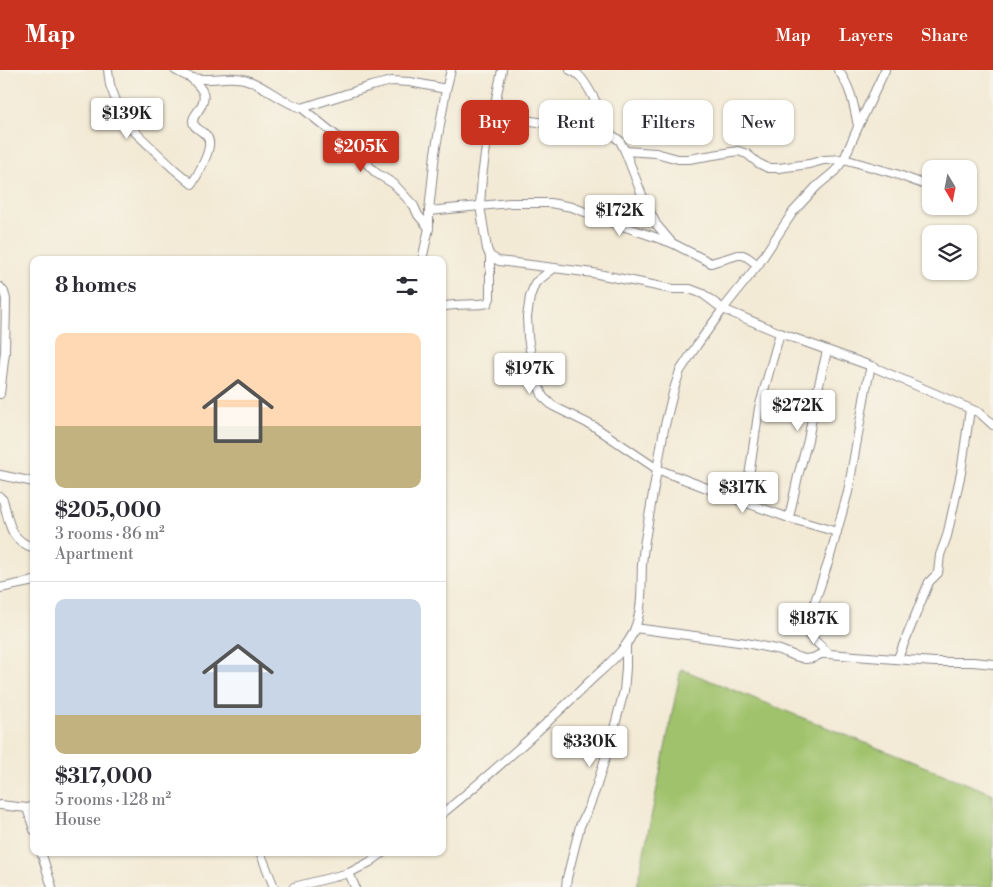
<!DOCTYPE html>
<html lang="en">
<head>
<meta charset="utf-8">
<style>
	body { margin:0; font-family:"Libre Bodoni",serif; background:#f7f7f7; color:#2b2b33; height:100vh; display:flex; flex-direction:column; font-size:19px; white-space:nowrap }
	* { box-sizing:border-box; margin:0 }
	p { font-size:16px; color:#7c7c81 }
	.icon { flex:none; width:28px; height:28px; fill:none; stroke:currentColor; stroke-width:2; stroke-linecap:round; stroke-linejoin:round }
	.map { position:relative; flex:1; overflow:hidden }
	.panel { position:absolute; left:30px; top:186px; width:416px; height:600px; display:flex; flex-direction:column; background:#fff; border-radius:10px; box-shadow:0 1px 4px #0004 }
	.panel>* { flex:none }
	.top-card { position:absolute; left:461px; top:30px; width:456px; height:45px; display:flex; gap:10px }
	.needle { width:32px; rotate:170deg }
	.fabs { position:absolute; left:922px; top:90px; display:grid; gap:10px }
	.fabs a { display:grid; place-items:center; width:55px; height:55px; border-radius:10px; background:#fff; box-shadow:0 1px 4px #0004; font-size:25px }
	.price { position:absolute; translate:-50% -42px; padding:0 11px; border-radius:5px; background:#fff; color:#222; font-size:16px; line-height:32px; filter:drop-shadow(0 1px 2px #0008) }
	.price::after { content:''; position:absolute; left:50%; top:30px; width:15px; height:11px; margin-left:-8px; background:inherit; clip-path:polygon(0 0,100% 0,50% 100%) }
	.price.active { background:#c8321e; color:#fff }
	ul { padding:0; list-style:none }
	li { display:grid; align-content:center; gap:10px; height:265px; padding:0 25px }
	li+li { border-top:1px solid #e1e1e2 }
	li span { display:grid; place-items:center; height:155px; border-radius:10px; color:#555 }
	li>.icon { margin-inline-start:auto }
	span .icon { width:90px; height:90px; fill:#fffc; stroke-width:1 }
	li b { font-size:21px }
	h2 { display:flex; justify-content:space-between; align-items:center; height:60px; padding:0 25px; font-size:21px }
	.chip { padding:0 18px; border-radius:10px; background:#fff; box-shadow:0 1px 4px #0004; font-size:18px; line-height:45px }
	.chip.active { background:#c8321e; color:#fff }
	header { display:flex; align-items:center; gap:30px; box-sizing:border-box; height:70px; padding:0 25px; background:#c8321e; color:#fff }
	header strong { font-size:24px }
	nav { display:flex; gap:28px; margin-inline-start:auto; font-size:18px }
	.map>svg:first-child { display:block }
</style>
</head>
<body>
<header>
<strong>Map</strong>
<nav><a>Map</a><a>Layers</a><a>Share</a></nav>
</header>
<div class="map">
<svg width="993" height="817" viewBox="0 0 993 817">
	<rect width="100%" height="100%" fill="#f7f3e8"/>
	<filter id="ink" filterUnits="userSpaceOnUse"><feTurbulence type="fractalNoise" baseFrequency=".02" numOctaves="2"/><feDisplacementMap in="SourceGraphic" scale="10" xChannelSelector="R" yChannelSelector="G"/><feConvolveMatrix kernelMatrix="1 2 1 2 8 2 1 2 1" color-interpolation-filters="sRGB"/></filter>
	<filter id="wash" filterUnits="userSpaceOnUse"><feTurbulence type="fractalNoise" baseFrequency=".0096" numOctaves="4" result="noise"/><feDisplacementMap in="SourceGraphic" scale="20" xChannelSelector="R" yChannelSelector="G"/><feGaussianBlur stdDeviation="1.12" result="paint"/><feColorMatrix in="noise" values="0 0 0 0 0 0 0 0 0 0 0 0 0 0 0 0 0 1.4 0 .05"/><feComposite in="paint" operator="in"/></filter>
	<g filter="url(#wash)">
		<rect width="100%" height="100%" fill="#f3ead5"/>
		<polygon fill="#a0c26c" stroke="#617254" points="681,599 993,724 993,817 637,817"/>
	</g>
	<g filter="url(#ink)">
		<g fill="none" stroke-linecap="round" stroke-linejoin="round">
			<g stroke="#8a8688" stroke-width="10">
				<g id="minor">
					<path d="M108,0L110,15L118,36L121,50L125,55L134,61L174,99L192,114C198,104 211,82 209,71C208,67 206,64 202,62C198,58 193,57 193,51C193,47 196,44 198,41C209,26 203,19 191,8"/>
					<path d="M175,0C181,3 187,7 193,8C211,12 229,4 247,10C266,16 282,33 302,38L371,16L392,11L410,12L446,19"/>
					<polyline points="502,0 486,77 482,107 480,136 487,179 490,186 499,191 593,203 662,217 673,219 690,219 703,224 723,239 780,263 871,296 980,343 993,355"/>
					<path d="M570,0C572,1 575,2 577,4C586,9 607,53 610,64"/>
					<path d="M838,0C851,17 854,36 858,56"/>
					<polyline points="302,38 355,81 376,103 394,114 414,136 418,145 429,158"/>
					<polyline points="493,45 602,62 615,67 620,71 625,81 642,125 656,154 672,173"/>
					<polyline points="625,81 656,83 678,89 689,89 738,81 747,84 758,93 768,98 779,98 809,94 824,90 844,89 896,104 931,117"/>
					<polyline points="429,141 510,133 550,133 572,137 611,152 672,173 711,193 738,185 743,185 747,187 758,195"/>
					<polyline points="422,190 429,158 429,141 435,83 446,20 451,0"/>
					<polyline points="554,198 535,213 530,227 527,247 528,267 532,292 537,312 543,327 553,336 595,357 657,399 741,431 789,448 837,462"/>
					<polyline points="0,217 4,222 6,229 5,282 0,324"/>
					<path d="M442,237C457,233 473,236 488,233L490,228V186"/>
					<polyline points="0,405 34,412"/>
					<path d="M0,427L3,430C10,453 8,469 34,478"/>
					<polyline points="741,431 749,406 759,338 780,263"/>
					<polyline points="789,448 798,406 808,370 816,327 827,281"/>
					<polyline points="0,518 34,511"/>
					<polyline points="635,558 746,573 780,580 795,586 805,589 813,588 821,584 829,584 934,592 973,592 993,594"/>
					<polyline points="829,584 809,565 806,558 829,490 848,422 866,318 871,296"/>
					<polyline points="898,588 929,512 938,503 940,485 947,466 961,403 970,339"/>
					<polyline points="0,735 27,738 34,736"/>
					<polyline points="27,738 34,760"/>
					<path d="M442,744C493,702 542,659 589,612C606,596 627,580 635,558C643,537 641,515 642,494C643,484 644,474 646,464L664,359L674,319L680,301L697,275L723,239L758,195L775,169L793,142L816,117L835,101L844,89L858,57L885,0"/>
					<polyline points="41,782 52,817"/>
					<polyline points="260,782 274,817"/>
					<polyline points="349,803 355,817"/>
					<polyline points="294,817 349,803 370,792 384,782"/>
					<polyline points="566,817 567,808 580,756 589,737 596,718 612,666 624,621 626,598 626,576"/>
				</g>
			</g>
			<use href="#minor" stroke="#fff" stroke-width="8"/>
		</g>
	</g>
</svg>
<div class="fabs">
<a><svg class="needle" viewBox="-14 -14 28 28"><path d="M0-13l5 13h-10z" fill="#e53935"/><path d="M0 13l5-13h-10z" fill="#7c7c81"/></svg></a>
<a><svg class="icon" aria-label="layers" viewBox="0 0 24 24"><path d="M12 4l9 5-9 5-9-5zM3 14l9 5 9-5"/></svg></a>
</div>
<b class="price" style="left:127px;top:70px">$139K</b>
<b class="price active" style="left:361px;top:103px">$205K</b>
<b class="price" style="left:620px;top:167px">$172K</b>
<b class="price" style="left:530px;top:325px">$197K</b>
<b class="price" style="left:798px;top:362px">$272K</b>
<b class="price" style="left:743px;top:444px">$317K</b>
<b class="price" style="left:814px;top:575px">$187K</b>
<b class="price" style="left:590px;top:698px">$330K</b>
<div class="top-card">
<a class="chip active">Buy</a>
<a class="chip">Rent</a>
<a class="chip">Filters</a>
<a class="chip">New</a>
</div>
<section class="panel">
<h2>8 homes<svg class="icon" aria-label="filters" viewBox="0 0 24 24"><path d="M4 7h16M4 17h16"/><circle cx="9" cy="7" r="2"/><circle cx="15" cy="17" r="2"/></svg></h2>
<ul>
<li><span style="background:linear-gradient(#ffd9b3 60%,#c2b280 0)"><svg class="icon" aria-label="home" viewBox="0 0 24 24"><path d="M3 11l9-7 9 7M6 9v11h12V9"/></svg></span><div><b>$205,000</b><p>3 rooms · 86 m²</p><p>Apartment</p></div></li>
<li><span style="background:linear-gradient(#c9d6e8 75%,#c2b280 0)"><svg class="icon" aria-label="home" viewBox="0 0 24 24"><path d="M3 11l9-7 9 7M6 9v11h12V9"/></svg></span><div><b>$317,000</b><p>5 rooms · 128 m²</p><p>House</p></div></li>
</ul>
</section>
</div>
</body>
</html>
